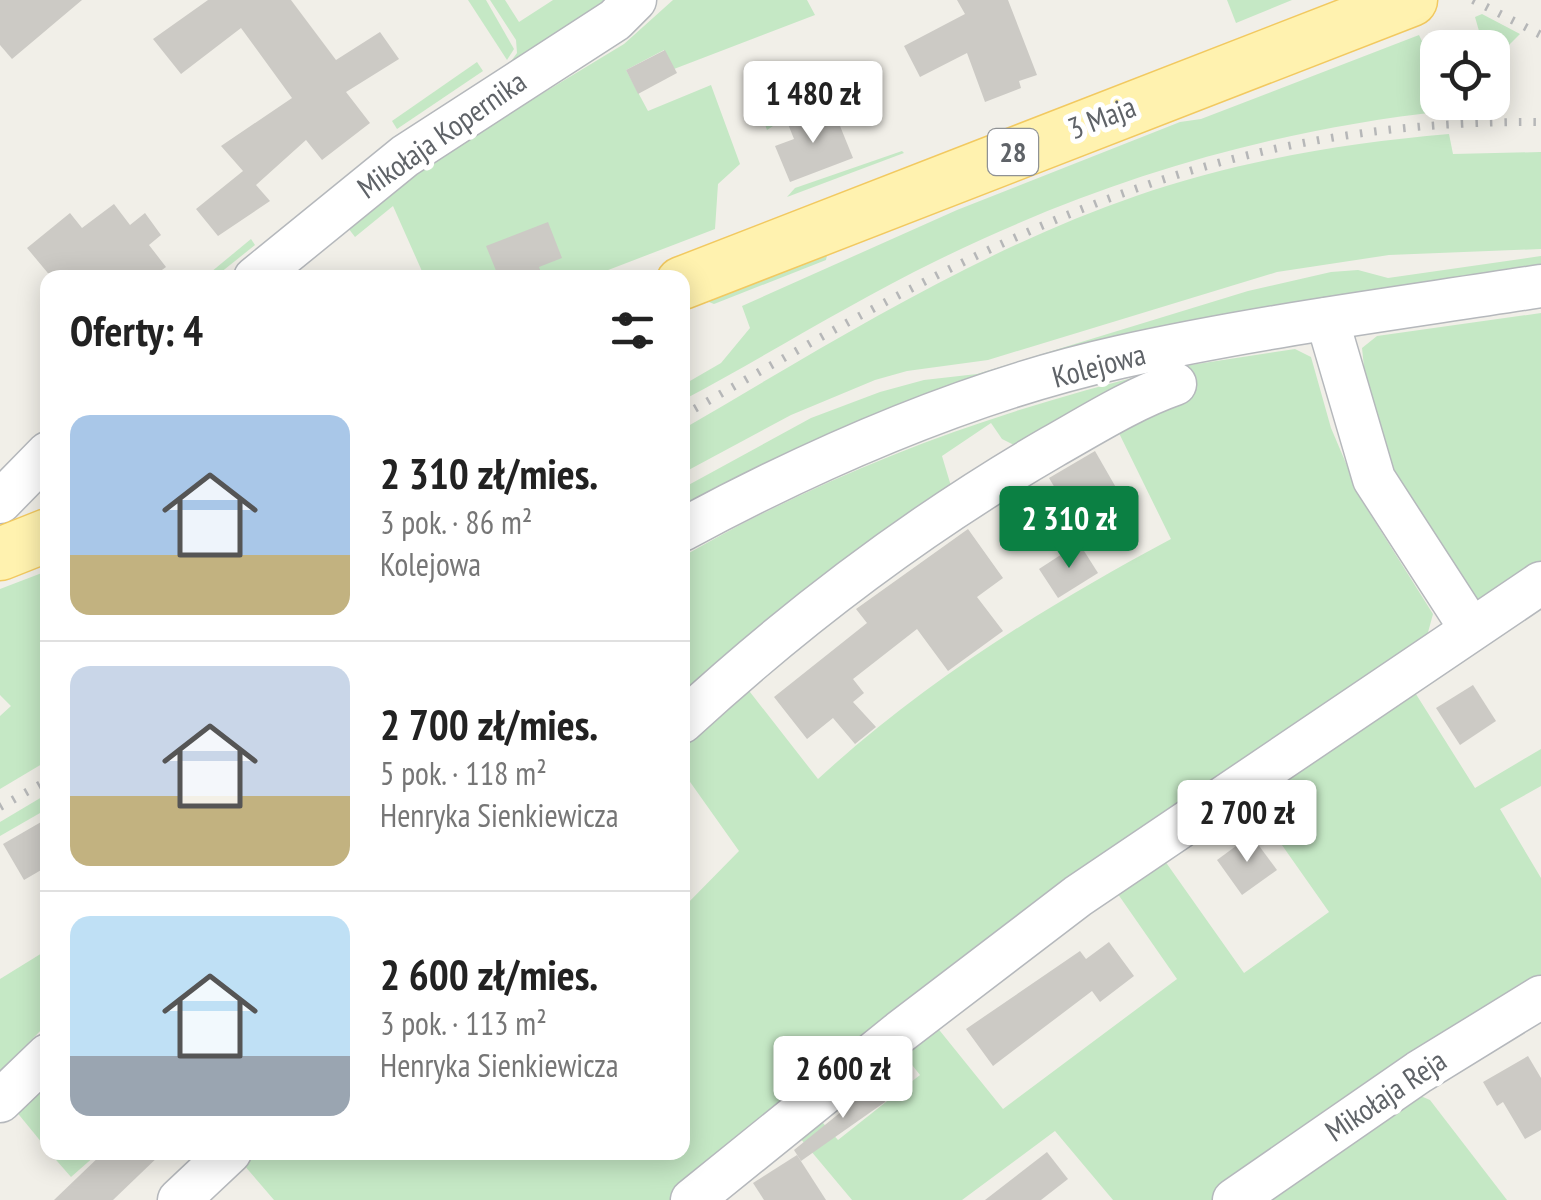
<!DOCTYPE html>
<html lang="pl">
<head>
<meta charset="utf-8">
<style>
	body { margin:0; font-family:"PT Sans Narrow",sans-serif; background:#f6f6f6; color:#222; height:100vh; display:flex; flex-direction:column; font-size:38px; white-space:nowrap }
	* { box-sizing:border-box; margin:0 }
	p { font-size:32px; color:#767676 }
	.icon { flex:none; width:55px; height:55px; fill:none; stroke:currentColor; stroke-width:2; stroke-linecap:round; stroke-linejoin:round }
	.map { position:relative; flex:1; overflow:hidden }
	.side { position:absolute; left:40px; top:270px; width:650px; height:890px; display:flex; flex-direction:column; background:#fff; border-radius:20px; box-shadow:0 5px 25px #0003 }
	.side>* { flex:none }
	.fabs { position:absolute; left:1420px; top:30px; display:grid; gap:20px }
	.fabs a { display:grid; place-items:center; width:90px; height:90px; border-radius:20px; background:#fff; box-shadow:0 5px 25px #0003; font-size:50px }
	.price { position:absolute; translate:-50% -85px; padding:0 22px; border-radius:10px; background:#fff; color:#222; font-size:32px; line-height:65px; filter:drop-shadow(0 2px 5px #0008) }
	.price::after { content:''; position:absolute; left:50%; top:60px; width:30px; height:22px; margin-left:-15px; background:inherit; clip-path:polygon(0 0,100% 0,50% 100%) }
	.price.selected { background:#0b8043; color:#fff }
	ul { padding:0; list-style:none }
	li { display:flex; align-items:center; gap:30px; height:250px; padding:0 30px }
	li+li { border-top:2px solid #e0e0e0 }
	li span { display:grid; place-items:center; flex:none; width:280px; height:200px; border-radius:20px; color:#555 }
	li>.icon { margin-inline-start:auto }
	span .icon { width:120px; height:120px; fill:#fffc; stroke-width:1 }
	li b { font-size:42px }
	h2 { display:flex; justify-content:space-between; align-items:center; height:120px; padding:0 30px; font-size:42px }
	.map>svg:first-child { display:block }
</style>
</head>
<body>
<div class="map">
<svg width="1541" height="1200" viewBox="0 0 1541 1200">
	<rect width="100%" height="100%" fill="#f1efe8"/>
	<g fill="#c5e8c5">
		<polygon points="468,0 486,0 514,49 507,60"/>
		<polygon points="490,0 505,0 519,22 553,0 614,0 509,64 517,53 516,40"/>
		<polygon points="673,0 807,0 815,15 674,69 664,50 626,70 648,111 711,85 740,164 718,184 715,229 590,277 425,278 393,206 355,237 345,224 482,130 624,44"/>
		<polygon points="1227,0 1292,0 1236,23"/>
		<polygon points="1482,14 1520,34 1493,61 1492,48 1471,47 1479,31 1475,17"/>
		<path d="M1419,35L1437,72L1438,102L1444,103L1445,111C1265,131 1099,181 936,261C850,303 768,355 683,400V385L721,363L750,328L742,306L957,210L1180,122L1201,119Z"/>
		<polygon points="477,62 483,71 397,129 392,121"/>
		<polygon points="772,85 785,118 767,130 755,97 759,90"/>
		<path d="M1449,134L1453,154L1541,152V249L1389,255L1277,272L988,360L907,371L875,380L791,415L683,473V429C829,344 976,251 1136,196C1238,161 1343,143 1449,134Z"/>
		<polygon points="902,151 904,153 787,197 795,188"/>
		<polygon points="251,239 255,245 215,277 205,277"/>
		<polygon points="828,251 826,260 714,304 704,300"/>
		<polygon points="1541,256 1541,264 1411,288 683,507 683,488 811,418 880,392 924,380 977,374 1248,291 1331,272 1358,270 1388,278"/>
		<polygon points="1541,313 1541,571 1485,601 1470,597 1405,500 1355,370 1364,367 1362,348 1377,336"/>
		<path d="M1295,349L1311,357L1331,428L1362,501L1433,614L1427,636L679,1200H274L237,1157L242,1152H682L683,908L739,851L683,772V735L743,683L818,779C925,681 1044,607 1171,539L1115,425L1184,366Z"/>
		<path d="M1157,372L1018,447L1002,439L991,423L942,456L951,486L683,710L682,557C831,471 990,412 1157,372Z"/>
		<polygon points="47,571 47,761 0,789 0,716 11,706 0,695 0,589"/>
		<polygon points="1409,683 1475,788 1541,749 1541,786 1500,809 1541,878 1541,986 1219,1200 1113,1200 1055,1131 962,1200 852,1200 795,1132 816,1115 838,1140 920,1075 898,1047 932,1021 1003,1109 1177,979 1113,887 1160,854 1244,973 1329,912 1246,794"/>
		<polygon points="47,794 47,809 0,836 0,822"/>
		<polygon points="47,950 47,1024 0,1072 0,979"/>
		<polygon points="47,1069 47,1149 11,1105"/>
		<polygon points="1416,1094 1430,1100 1507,1200 1247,1200"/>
		<polygon points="50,1153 93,1153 96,1155 71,1177"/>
	</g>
	<g fill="#cccac5">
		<polygon points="0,0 82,0 12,59 0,45"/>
		<polygon points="208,0 291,0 336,60 380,32 399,59 346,92 370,123 322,160 306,140 256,185 270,201 218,236 196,209 243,171 221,146 292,98 241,28 181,74 153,39"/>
		<polygon points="957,0 1008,0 1037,75 1019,81 1021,88 985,102 967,53 920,77 904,46 965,14"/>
		<polygon points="665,50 677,73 638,94 626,70"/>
		<polygon points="826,109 832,123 838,121 853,158 790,182 775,146 794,139 788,124"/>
		<polygon points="114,204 130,225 145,213 161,235 149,245 166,267 151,278 52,278 27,248 70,213 82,228"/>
		<polygon points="548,222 562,258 539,267 543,278 499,278 486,246"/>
		<polygon points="1095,451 1122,498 1077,525 1049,478"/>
		<polygon points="968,529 1003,578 977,597 1003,631 948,671 917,629 853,679 864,693 853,702 876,727 855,744 833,718 807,739 774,697 867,623 856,609"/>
		<polygon points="1079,543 1098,573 1058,598 1039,569"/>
		<polygon points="1473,685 1496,721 1460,745 1436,708"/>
		<polygon points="48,818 48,866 24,880 3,844"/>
		<polygon points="1251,835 1277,870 1242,895 1217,860"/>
		<polygon points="1109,942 1134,976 1100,1002 1092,991 993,1066 966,1029 1080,951 1086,959"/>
		<polygon points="1528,1056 1541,1078 1541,1130 1525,1139 1503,1102 1497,1106 1483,1082"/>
		<polygon points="878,1082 885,1102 801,1161 794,1150"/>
		<polygon points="104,1152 163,1152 113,1200 54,1200"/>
		<polygon points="1047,1152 1068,1179 1041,1200 985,1200"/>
		<polygon points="797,1155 826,1200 764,1200 753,1183"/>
	</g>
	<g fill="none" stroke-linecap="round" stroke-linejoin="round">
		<g stroke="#b5b8bc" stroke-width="45">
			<g id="minor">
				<polyline points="255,278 405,156 615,20 635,0"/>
				<polyline points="1327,319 1374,479 1471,629"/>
				<polyline points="0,502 48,453"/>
				<path d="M682,530C819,456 968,391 1120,357C1259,326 1401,308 1541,286"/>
				<path d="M682,722C795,618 919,524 1052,447C1091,425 1132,399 1175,384"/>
				<polyline points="0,1101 48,1055"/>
				<polyline points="179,1200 230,1152"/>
				<polyline points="692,1200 900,1032 1078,896 1541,583"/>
				<polyline points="1234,1200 1419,1072 1541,997"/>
			</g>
		</g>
		<g stroke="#f2c960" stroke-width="55">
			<g id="major">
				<polyline points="682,283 1411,0"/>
				<polyline points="0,554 48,535"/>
			</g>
		</g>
		<use href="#minor" stroke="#fff" stroke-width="42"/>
		<use href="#major" stroke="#fff2af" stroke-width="52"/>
		<g stroke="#b6b7b8" stroke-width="8" stroke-dasharray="2.5 12" stroke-linecap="butt">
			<polyline points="1473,0 1541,35"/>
			<path d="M682,416C973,250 1194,119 1541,122"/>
			<polyline points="0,807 48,780"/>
		</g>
	</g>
	<g text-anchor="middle" stroke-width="10" stroke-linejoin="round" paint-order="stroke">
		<rect fill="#fff" stroke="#8f9295" stroke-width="2.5" x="988" y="129" width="50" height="46" rx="8"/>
		<g font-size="28" font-weight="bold" fill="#5f6368">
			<text x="1013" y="162">28</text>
		</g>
		<g font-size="30" fill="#5f6368" stroke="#fff">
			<text transform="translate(1102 118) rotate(-21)" y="10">3 Maja</text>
			<text transform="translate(442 135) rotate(-35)" y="10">Mikołaja Kopernika</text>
			<text transform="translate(1099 366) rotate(-15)" y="10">Kolejowa</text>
			<text transform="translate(1386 1096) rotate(-34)" y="10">Mikołaja Reja</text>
		</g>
	</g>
</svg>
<div class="fabs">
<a><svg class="icon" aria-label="locate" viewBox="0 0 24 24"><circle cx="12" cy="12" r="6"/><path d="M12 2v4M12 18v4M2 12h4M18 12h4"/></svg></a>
</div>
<b class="price" style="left:813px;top:146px">1 480 zł</b>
<b class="price selected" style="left:1069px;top:571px">2 310 zł</b>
<b class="price" style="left:1247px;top:865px">2 700 zł</b>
<b class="price" style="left:843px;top:1121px">2 600 zł</b>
<section class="side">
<h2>Oferty: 4<svg class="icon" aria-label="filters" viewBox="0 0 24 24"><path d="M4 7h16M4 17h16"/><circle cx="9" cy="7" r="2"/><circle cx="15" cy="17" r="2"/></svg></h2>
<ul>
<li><span style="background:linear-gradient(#a9c7e8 70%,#c2b280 0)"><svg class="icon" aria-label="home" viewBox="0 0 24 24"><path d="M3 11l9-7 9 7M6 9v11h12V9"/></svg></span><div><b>2 310 zł/mies.</b><p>3 pok. · 86 m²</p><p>Kolejowa</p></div></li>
<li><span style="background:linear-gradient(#c9d6e8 65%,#c2b280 0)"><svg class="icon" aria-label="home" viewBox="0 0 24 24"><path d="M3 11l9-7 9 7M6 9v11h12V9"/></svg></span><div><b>2 700 zł/mies.</b><p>5 pok. · 118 m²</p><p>Henryka Sienkiewicza</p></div></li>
<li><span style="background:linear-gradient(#bfe0f5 70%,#9aa5b1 0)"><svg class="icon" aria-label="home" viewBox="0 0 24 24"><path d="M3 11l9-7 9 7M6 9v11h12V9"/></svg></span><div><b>2 600 zł/mies.</b><p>3 pok. · 113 m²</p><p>Henryka Sienkiewicza</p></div></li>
</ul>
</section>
</div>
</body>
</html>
